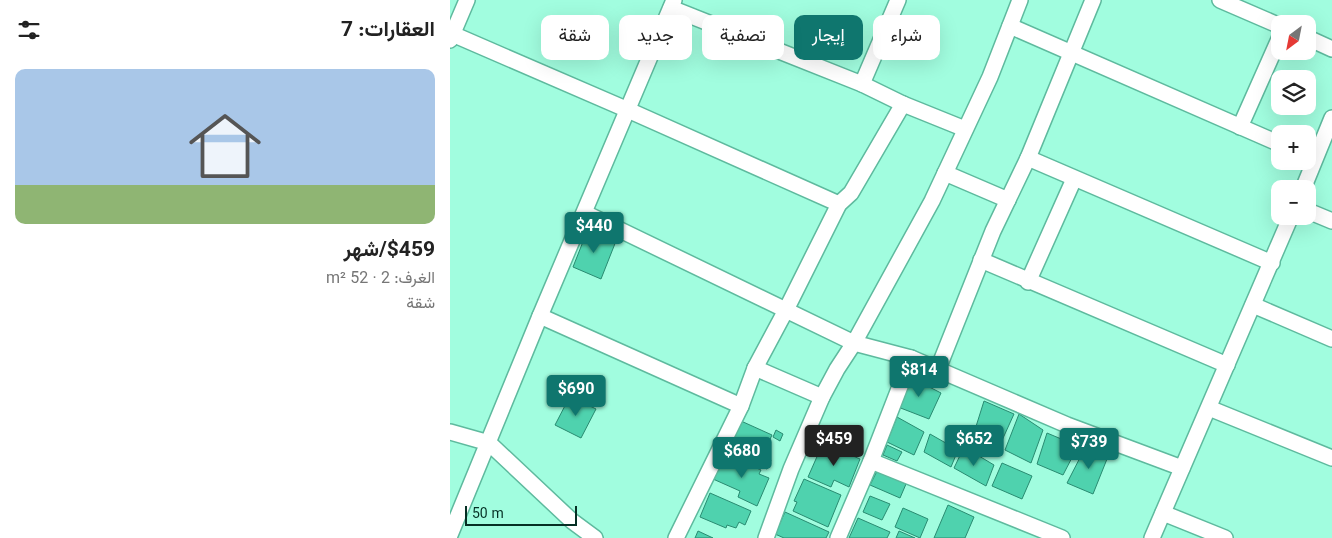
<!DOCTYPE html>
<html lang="ar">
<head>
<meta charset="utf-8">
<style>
	body { margin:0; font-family:Georgia,Vazirmatn,serif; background:#f6f6f6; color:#222; direction:rtl; height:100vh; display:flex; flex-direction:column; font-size:19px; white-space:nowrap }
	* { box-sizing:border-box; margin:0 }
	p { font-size:16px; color:#767676 }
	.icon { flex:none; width:28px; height:28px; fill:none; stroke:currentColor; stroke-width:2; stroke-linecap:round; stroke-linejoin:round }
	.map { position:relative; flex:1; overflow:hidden; direction:ltr }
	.sheet { display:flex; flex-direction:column; background:#fff; width:450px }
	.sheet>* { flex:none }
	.top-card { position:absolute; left:15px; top:15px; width:475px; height:45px; direction:rtl; display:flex; gap:10px }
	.needle { width:32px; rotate:212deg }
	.tools { position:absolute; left:821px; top:15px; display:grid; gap:10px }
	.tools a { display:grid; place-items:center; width:45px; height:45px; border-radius:10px; background:#fff; box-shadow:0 5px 20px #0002; font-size:25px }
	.scale { position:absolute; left:15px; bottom:12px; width:112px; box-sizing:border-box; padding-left:5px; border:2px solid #052f24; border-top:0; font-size:14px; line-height:18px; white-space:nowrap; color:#052f24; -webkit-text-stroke:4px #a1fddf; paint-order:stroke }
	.price { position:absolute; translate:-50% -42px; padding:0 11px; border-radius:5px; background:#0f766e; color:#fff; font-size:16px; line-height:32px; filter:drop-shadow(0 1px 2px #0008) }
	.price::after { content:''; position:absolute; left:50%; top:30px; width:15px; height:11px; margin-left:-8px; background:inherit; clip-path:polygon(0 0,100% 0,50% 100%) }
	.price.active { background:#222; color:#fff }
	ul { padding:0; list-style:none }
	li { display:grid; align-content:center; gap:10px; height:265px; padding:0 15px }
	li+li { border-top:1px solid #e0e0e0 }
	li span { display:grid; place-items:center; height:155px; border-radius:10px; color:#555 }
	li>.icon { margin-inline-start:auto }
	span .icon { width:90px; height:90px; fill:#fffc; stroke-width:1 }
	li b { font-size:21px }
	h2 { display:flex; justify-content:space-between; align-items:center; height:60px; padding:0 15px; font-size:21px }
	.chip { padding:0 18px; border-radius:10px; background:#fff; box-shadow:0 5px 20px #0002; font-size:18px; line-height:45px }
	.chip.active { background:#0f766e; color:#fff }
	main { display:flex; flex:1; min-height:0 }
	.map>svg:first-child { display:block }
</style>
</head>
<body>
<main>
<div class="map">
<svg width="882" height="538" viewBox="0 0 882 538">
	<rect width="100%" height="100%" fill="#a1fddf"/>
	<g fill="#4fd2ae" stroke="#298b71">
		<polygon points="138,229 166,241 151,279 123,267"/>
		<polygon points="458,376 491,393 479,419 448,407"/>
		<polygon points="120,396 146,409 131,438 105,425"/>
		<polygon points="534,401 564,414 549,447 523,436"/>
		<polygon points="569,414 593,430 581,463 555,450"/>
		<polygon points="447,417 474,432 464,455 437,442"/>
		<polygon points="291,421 322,435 313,454 282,440"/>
		<polygon points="326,430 333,434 330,441 323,437"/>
		<polygon points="597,433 628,446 613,475 587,464"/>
		<polygon points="480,434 508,450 501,467 474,452"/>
		<polygon points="373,443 410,459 399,487 384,480 381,487 358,477"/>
		<polygon points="437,445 452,452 447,461 433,455"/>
		<polygon points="636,446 659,454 643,494 617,483"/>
		<polygon points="514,447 544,465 536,486 504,468"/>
		<polygon points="274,454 311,470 309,474 319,478 307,506 288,497 290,491 263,479"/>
		<polygon points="313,456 321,460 317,469 309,466"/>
		<polygon points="552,463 582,476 572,499 542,486"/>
		<polygon points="427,471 456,484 450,498 420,485"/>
		<polygon points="354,479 391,495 378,527 343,511 347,502 344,501"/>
		<polygon points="260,493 301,511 295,525 289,522 286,528 277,525 276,528 250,517"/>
		<polygon points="420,496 440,504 432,520 413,512"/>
		<polygon points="498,505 524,517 515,538 484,538"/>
		<polygon points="453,508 478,519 470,538 445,527"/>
		<polygon points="335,512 379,532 376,538 334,538 325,534"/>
		<polygon points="408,518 440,532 437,538 399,538"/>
		<polygon points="248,531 263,538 245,538"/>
		<polygon points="449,531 465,538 446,538"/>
	</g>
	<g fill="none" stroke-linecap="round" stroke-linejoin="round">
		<g stroke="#5eba9e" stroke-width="18">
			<g id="minor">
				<polyline points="770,0 830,26"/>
				<polyline points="221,8 412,84 453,104 515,129"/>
				<polyline points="560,26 830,144"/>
				<polyline points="0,33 178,110 389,204"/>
				<polyline points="858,38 882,49"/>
				<polyline points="0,40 17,0"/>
				<polyline points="412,84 448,0"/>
				<polyline points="790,127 830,37"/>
				<polyline points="578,158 822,263"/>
				<polyline points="495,173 558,200"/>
				<polyline points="853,189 882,118"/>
				<polyline points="858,211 882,221"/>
				<polyline points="135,213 404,343 461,358 617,425 732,468"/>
				<polyline points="531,260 777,365"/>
				<polyline points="578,282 624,179"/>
				<polyline points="803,305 882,339"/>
				<polyline points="90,316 291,406"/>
				<polyline points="305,368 372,397"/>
				<polyline points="488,369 543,231 578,158 643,0"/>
				<polyline points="759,408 882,458"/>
				<polyline points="0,432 39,443 122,521 145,538"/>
				<polyline points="421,461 612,538"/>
				<polyline points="713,513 775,538"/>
				<polyline points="0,535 90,316 224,0"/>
				<polyline points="226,538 291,406 305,368 336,310 389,204 401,193 453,104"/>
				<polyline points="316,538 341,469 372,397 387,369 404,343 482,201 540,77 570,0"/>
				<polyline points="388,538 421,461 461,358"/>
				<polyline points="702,538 841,216"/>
			</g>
		</g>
		<use href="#minor" stroke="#fff" stroke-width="15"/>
	</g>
</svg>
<div class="tools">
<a><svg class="needle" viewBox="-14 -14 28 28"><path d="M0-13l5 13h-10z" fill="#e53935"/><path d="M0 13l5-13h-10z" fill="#767676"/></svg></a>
<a><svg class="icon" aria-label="layers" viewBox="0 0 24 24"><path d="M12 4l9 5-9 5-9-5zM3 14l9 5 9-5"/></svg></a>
<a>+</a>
<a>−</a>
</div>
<div class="scale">50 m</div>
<b class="price" style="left:144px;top:254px">$440</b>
<b class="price" style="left:469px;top:398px">$814</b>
<b class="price" style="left:126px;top:417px">$690</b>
<b class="price active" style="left:384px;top:467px">$459</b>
<b class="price" style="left:524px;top:467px">$652</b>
<b class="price" style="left:639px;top:470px">$739</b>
<b class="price" style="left:292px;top:479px">$680</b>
<div class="top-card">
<a class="chip">شراء</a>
<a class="chip active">إيجار</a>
<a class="chip">تصفية</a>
<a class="chip">جديد</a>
<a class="chip">شقة</a>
</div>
</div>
<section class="sheet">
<h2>العقارات: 7<svg class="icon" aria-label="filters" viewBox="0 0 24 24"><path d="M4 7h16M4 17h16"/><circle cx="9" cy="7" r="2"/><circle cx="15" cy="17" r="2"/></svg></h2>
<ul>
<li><span style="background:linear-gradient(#a9c7e8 75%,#8fb573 0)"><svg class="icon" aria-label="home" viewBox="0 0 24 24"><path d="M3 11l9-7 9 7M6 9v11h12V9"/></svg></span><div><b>$459/شهر</b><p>الغرف: 2 · 52 m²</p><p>شقة</p></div></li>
</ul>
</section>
</main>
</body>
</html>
